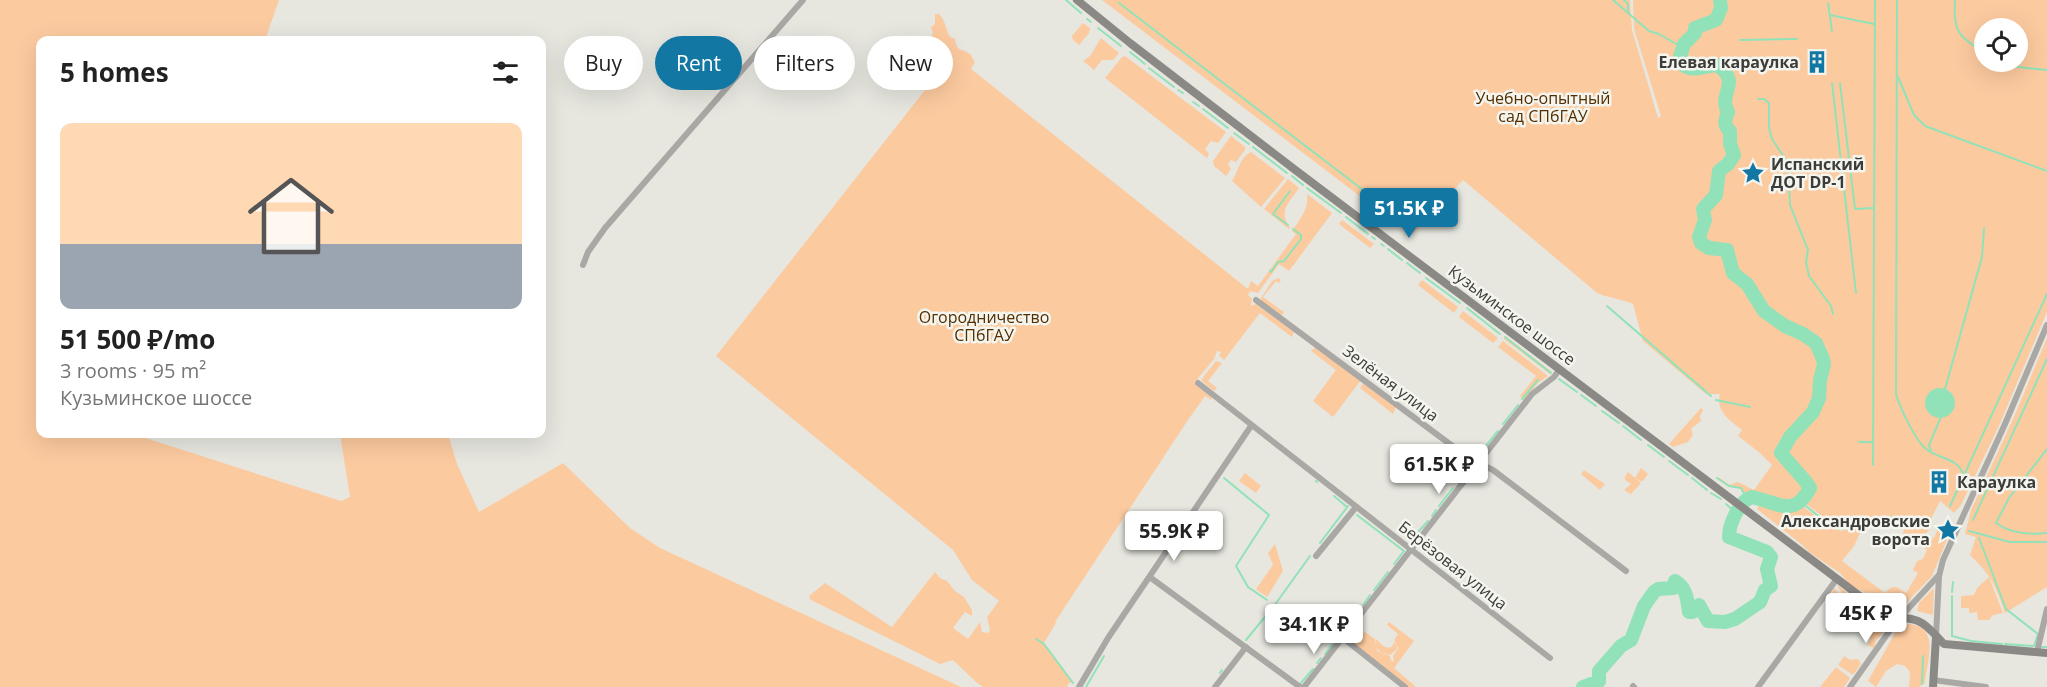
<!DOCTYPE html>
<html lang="en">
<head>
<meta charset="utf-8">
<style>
	body { margin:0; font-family:"Open Sans",sans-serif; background:#f6f6f6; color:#222; height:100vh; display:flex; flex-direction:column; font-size:22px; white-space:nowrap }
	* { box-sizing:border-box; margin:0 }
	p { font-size:20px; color:#767676 }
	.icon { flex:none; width:33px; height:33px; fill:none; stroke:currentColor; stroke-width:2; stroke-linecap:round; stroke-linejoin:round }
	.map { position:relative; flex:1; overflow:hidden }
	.sheet { position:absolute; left:36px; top:36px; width:510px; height:402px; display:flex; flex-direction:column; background:#fff; border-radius:12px; box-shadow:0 6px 24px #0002 }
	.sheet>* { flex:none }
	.banner { position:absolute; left:564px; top:36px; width:570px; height:54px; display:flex; gap:12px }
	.controls { position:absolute; left:1974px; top:18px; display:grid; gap:12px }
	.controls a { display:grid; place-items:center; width:54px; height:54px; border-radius:50%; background:#fff; box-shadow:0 6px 24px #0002; font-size:30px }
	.price { position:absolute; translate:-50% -51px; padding:0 14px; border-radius:6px; background:#fff; color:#222; font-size:20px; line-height:39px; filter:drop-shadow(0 2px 3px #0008) }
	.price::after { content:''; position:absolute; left:50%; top:36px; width:18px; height:14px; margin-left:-9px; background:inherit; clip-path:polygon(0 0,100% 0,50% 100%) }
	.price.selected { background:#1277a3; color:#fff }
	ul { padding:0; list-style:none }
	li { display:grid; align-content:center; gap:12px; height:318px; padding:0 24px }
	li span { display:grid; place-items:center; height:186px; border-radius:12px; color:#555 }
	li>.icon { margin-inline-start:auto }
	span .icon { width:108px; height:108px; fill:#fffc; stroke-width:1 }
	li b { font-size:26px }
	h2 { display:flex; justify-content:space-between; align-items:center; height:72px; padding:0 24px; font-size:26px }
	.pill { padding:0 21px; border-radius:27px; background:#fff; box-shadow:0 6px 24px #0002; font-size:21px; line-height:54px }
	.pill.selected { background:#1277a3; color:#fff }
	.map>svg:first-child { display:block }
</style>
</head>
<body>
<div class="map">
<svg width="2047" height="687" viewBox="0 0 2047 687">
	<rect width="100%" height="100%" fill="#e7e7e0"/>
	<g fill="#fcca9f" fill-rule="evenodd">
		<polygon points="0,0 279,0 265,40 40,40 40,434 133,434 341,501 350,497 340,434 448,434 457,464 479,512 563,463 630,528 660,548 961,687 0,687"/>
		<path d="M1102,0H1630L1632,30L1658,118L1661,116L1634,29L1633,0H2047V312L1998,428L1961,505L1954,513L1940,501L1930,521C1907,517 1887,514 1864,520C1856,522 1849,526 1841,528L1827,520L1805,503L1813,487L1792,465L1783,451L1800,428L1815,413L1822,400L1826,360L1816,340L1770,312L1752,294C1763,330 1817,327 1821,362C1822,369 1818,374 1817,380C1816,388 1818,396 1815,403C1810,414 1802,420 1794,429C1788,435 1783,444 1779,452C1786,469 1799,473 1808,488C1790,522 1770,492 1747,497L1741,488L1729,486L1717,478L1718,477L1730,485L1738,482L1754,490L1772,465L1760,453L1738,436L1742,430C1730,421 1715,410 1720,394H1706L1643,341L1633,304C1622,299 1609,298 1597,293L1463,180L1411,235ZM1984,28H2018V62H1984Z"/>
		<path d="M935,14H939C946,21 945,28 950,37L955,39C957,53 962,48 970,54C972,56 973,60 975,62L971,69L1248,289L1251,281L1258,286L1296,234L1292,231C1300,219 1309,209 1307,194L1332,213L1289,271L1279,264L1258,293L1250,291L1248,295L1252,299L1251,306L1256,304L1294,332L1292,337L1260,313L1224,360L1219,356L1221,352L1217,351L1214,359L1194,383L1212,398L1211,400L1205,396L1188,420L1055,622L1056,623L1044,643L1073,682L1069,683L1067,687H983L976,682L953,660L940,664L811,600L809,596L825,583L892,627L935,572L940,578L947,581L955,591L964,597L972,610V616L965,612L953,628L968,639L980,622L982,632L988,633L990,630L987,617L999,601L972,580L953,550L716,356L947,62L936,55L941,48L939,41L931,35L933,33L931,27L935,24Z"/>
		<polygon points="1083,23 1090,28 1089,33 1079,45 1073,40 1072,36"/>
		<polygon points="1101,38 1119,53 1113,60 1102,60 1094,70 1083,61 1090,56"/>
		<polygon points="1125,56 1226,132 1218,143 1211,141 1205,149 1209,154 1207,158 1105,78 1122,57"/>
		<polygon points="1231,136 1245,147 1245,150 1236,162 1231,160 1228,164 1231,169 1226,176 1214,166 1213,161"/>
		<path d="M1251,152L1285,178L1261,207L1232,181C1239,171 1239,158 1251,152Z"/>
		<path d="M1288,179L1299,188C1290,202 1277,211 1290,227L1289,229L1264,209Z"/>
		<polygon points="1342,220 1374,244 1370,248 1339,224"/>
		<polygon points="1279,278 1281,280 1279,283 1276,281 1263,297 1284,312 1281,316 1262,302 1261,298 1272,281"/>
		<polygon points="1422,280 1458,307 1454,313 1418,285"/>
		<polygon points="1463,311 1498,338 1493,343 1459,317"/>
		<polygon points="1505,336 1552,372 1550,374 1504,339"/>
		<path d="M2047,338V587L2005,613C1996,586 1991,575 1970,555L1976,537L1965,534L1971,510L2014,417Z"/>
		<polygon points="1503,341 1548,376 1538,383 1524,400 1520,396 1536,376 1498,347"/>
		<polygon points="1316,347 1361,380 1333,417 1313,401 1336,370 1311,351"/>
		<polygon points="1216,361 1222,363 1208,381 1217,388 1214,391 1201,380"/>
		<polygon points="1363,383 1396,407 1393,414 1360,388"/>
		<polygon points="1701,408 1703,410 1700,416 1701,421 1691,429 1693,435 1688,442 1673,447 1669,444"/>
		<polygon points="1458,453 1471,462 1474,466 1460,484 1454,481 1467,464 1456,456"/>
		<polygon points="1641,468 1648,474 1642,482 1636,478 1641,483 1631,494 1624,490 1631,484 1625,480 1625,477 1628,472 1635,478"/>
		<polygon points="1584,470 1605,484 1600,490 1581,474"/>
		<polygon points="1245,473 1261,486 1256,493 1239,481"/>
		<path d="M1761,502L1783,509L1801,505L1824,522L1841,531C1849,529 1856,525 1863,523C1886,517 1908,520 1930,525L1932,523C1928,536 1915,545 1903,535L1904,528C1889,524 1877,523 1862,529L1854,546L1842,561L1885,593L1890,588L1896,587L1906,593L1918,573L1913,570L1917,561L1923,559L1927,550L1924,548L1935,536L1939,525L1951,530L1932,576L1903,606L1897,609L1886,608L1864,592L1851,586L1840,573L1809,552L1801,544L1757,509Z"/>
		<polygon points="1275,544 1283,571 1267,597 1256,589 1273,565 1268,553"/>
		<polygon points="1989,577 2003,613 1993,615 1989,620 1978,620 1977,612 1969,613 1969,608 1961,608 1961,596 1974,595 1977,588"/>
		<polygon points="1836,584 1882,619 1886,624 1886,631 1847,600"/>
		<polygon points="1834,588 1845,602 1883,633 1876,640 1874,648 1867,645 1871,639 1835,614 1841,606 1829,598"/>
		<polygon points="1934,588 1933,615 1917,611 1919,603"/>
		<polygon points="1389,622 1414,641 1394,668 1415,686 1414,687 1408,687 1352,642 1348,637 1354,627 1357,628 1364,633 1365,632 1375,639 1377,651 1390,656 1391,661 1394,662 1393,656 1398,648 1394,640 1398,634 1387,625"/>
		<path d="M1908,624C1941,626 1927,662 1925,683L1919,687H1909L1910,672L1905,666L1897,664L1886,671L1876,687L1868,681L1895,633L1901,627Z"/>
		<path d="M1376,639C1381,644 1384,649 1392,647L1394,642L1397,646L1396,650L1390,655L1380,652L1376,647Z"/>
		<polygon points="1844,656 1850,660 1858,659 1861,664 1853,675 1838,665"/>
		<polygon points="1836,667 1850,678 1844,687 1820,687"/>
	</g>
	<circle fill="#91e2b8" cx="1940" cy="403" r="15"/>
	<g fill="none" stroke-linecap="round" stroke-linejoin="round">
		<g stroke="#91e2b8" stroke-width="2">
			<polyline points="1066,0 1081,13"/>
			<polyline points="1613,0 1649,31 1659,34 1683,48"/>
			<polyline points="1624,0 1628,4 1628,13"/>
			<path d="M1897,0L1896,394C1900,408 1915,440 1926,449C1940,460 1958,457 1964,476"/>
			<path d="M1955,0C1953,32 1958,36 1984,52"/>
			<polyline points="1119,3 1414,229"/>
			<polyline points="1828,3 1832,31"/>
			<polyline points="1830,15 1874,24"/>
			<polyline points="1087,19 1091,22"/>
			<polyline points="1098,28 1121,46"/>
			<polyline points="1740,40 1797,39"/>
			<polyline points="1130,52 1145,64"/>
			<polyline points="2004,62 2018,67 2047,70"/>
			<polyline points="1149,68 1174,87"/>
			<polyline points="1898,77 1914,115 1925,126 2047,171"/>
			<polyline points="1832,83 1856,293"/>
			<polyline points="1840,83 1855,209 1874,208"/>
			<polyline points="1178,90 1183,93"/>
			<polyline points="1758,99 1764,99 1769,103 1769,128 1772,139 1786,160 1788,169 1790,205 1808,250 1806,262 1809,276 1831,306 1833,314"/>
			<polyline points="1193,102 1199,106"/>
			<polyline points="1203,109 1228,128"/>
			<polyline points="1234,133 1249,144"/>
			<polyline points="1253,147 1287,173"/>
			<polyline points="1292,176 1303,185"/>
			<polyline points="1307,188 1341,213"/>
			<polyline points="1346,217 1368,234"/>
			<polyline points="1288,225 1273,214 1290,191"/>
			<polyline points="1372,237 1375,239"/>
			<polyline points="1381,244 1384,246"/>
			<polyline points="1388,249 1402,260"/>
			<polyline points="1407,263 1420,273"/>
			<polyline points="1270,271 1271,272 1278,262 1284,261 1301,239 1301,235 1293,229"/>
			<polyline points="1426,278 1460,303"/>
			<polyline points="1607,306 1711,396"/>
			<polyline points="1467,308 1500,334"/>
			<polyline points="1505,337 1551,373"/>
			<polyline points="1559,379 1577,392"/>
			<polyline points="1945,389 1982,257 1984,228"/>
			<polyline points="1581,395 1596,406"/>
			<polyline points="1522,399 1538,380"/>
			<polyline points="1716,400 1750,407"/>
			<polyline points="1602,411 1619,423"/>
			<polyline points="1503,424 1518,405"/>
			<polyline points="1623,426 1641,440"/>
			<polyline points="1859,442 1873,442"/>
			<polyline points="1648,445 1664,457"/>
			<path d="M2047,449L2009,498L1996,523C2010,533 2030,535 2047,533"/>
			<polyline points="1931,451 1929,445 1941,417"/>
			<polyline points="1476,458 1498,431"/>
			<polyline points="1669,461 1688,475"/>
			<polyline points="1470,465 1472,464"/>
			<polyline points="1873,465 1875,0"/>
			<polyline points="1224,478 1269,515 1236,566 1248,587 1267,600"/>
			<polyline points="1692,478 1707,490"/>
			<polyline points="1717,478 1729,486 1741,488 1747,499"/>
			<polyline points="1316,481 1317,482"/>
			<polyline points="1711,493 1721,499"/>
			<polyline points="1334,496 1347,507"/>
			<path d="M1800,502C1812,509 1825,525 1838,528C1847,531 1857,523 1865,521C1886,515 1910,517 1930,524"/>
			<polyline points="1726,504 1736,513"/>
			<polyline points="1439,506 1453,488"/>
			<polyline points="1950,506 2047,294"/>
			<polyline points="1357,515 1404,551"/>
			<polyline points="1432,516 1436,510"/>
			<polyline points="1973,520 2047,359"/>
			<polyline points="1419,531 1428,521"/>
			<polyline points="1969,531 2010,542 2047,542"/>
			<polyline points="1979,538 2006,609 2038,634 2034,646 2005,644"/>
			<polyline points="1411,541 1415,536"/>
			<polyline points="1320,543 1348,506"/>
			<polyline points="1394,564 1404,551"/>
			<polyline points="1374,590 1388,572"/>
			<polyline points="1952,592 1953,582"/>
			<polyline points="1952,596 1952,636 1971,641 2002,644"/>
			<polyline points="1363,605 1370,595"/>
			<polyline points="1343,630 1359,609"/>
			<polyline points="1036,639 1044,644 1073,683"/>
			<polyline points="1246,640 1274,606 1310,556"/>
			<polyline points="2042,647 2047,647"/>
			<polyline points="1325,654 1338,637"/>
			<polyline points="1317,663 1321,658"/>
			<polyline points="1220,673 1222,670"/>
			<polyline points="1301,683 1313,669"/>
			<polyline points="1922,684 1923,656"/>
			<polyline points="1086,687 1104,656"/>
		</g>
		<path stroke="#91e2b8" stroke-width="14" d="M1583,687L1599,681V671L1621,646L1631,640L1644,606L1654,592L1658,589L1673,588L1675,581C1687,588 1687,599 1689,612H1693L1699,605L1708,621L1725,622L1735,619L1760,602L1765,590L1771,586L1767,569L1771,557L1767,552L1729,537C1729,524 1739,501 1752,497C1777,502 1794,519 1810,488L1806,482L1781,453L1790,437L1813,412L1819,398L1820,380L1824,365L1823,359L1816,343L1803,334L1785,326L1764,311L1747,284L1733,273L1727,250L1709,248L1701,243L1699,237L1705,220L1703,209L1716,195L1719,171L1728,164L1734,155L1730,144V131C1723,125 1725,120 1728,112C1717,93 1743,83 1717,65C1702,66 1689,75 1679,60L1684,44L1695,33V28L1716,20L1721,8L1720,0"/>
		<g stroke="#a9a8a5" stroke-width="6">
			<polyline points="583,265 588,252 605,228 803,0"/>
			<polyline points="1256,300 1470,459 1493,470 1626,571"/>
			<polyline points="1198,383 1550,658"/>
			<polyline points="1316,556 1356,507"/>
			<polyline points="1151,578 1300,687"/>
			<polyline points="1936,636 1939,576 1943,560 2005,424 2047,325"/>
			<polyline points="1343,638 1405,687"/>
			<polyline points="2037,652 2047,609"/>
			<polyline points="1933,680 1986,687"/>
			<polyline points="1633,686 1634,687"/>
			<polyline points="1079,687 1108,638 1251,426"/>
			<polyline points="1215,687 1246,647"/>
			<polyline points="1304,687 1532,394 1554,377 1559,370"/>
			<polyline points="1758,687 1836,580"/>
			<polyline points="1850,687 1895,623 1938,576"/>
		</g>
		<g stroke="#8b8985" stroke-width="8">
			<path d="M1077,0L1130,43L1294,169L1881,612C1893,619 1906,616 1918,621C1928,625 1936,636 1944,644L2047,653"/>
			<polyline points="1933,687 1936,637"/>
		</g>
	</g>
	<defs>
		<g id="building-bare" transform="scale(1.8)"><path d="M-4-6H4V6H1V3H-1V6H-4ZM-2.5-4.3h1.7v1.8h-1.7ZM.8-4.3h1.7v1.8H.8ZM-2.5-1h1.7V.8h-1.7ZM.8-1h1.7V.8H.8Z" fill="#1277a3" stroke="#f4f5ee" stroke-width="2.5" paint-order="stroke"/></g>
		<g id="sight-bare" transform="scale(1.8)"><path d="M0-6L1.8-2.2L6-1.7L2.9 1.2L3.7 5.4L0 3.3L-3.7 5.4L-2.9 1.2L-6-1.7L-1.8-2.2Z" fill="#1277a3" stroke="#f4f5ee" stroke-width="2.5" paint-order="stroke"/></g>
	</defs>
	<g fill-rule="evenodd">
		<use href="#building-bare" x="1817" y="62"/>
		<use href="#sight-bare" x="1753" y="173"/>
		<use href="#building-bare" x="1939" y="482"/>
		<use href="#sight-bare" x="1948" y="530"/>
	</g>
	<g text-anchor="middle" stroke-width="5" stroke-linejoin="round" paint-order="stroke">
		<g font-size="16" font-weight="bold" fill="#3c3d3a" stroke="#f4f5ee" text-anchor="end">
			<text x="1799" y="68">Елевая караулка</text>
			<text x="1771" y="170" text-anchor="start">Испанский<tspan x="1771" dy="18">ДОТ DP-1</tspan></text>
			<text x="1957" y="488" text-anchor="start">Караулка</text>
			<text x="1930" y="527">Александровские<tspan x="1930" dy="18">ворота</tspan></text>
		</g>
		<g font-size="16" fill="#542e01" stroke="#f4f5ee">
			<text x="1543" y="104">Учебно-опытный<tspan x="1543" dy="18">сад СПбГАУ</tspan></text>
			<text x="984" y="323">Огородничество<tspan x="984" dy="18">СПбГАУ</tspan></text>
		</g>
		<g font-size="16" fill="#3c3d3a" stroke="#f4f5ee">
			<text transform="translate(1512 315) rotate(37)" y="6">Кузьминское шоссе</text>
			<text transform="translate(1391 383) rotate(37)" y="6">Зелёная улица</text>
			<text transform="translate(1453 565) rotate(38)" y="6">Берёзовая улица</text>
		</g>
	</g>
</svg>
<div class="controls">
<a><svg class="icon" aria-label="locate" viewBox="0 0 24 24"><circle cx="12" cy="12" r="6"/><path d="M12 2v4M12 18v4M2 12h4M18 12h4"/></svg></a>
</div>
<b class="price selected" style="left:1409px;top:239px">51.5K ₽</b>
<b class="price" style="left:1439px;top:495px">61.5K ₽</b>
<b class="price" style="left:1174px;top:562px">55.9K ₽</b>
<b class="price" style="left:1866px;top:644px">45K ₽</b>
<b class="price" style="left:1314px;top:655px">34.1K ₽</b>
<div class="banner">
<a class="pill">Buy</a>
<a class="pill selected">Rent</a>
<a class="pill">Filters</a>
<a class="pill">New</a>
</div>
<section class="sheet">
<h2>5 homes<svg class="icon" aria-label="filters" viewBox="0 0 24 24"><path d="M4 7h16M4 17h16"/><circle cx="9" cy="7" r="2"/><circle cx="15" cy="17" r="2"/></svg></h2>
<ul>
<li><span style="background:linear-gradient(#ffd9b3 65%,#9aa5b1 0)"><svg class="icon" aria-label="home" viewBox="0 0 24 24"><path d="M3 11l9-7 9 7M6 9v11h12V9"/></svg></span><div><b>51 500 ₽/mo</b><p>3 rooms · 95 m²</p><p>Кузьминское шоссе</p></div></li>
</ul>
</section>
</div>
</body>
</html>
